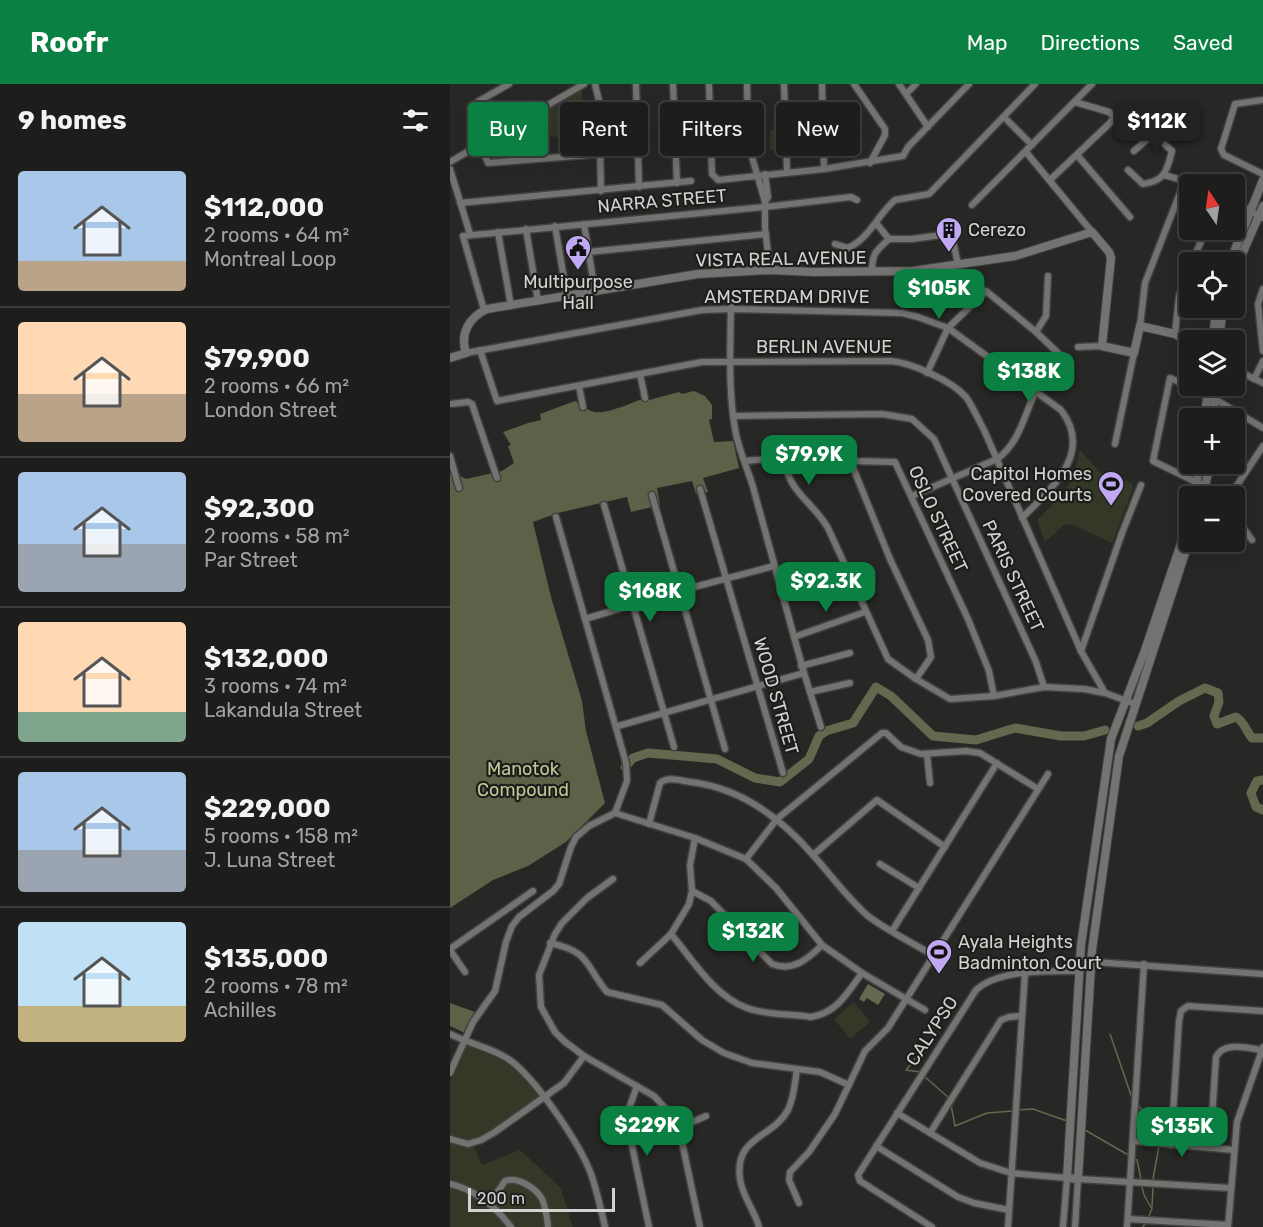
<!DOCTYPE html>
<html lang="en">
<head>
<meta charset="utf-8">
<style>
	body { margin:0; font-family:Rubik,sans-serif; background:#252725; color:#f1f3f6; height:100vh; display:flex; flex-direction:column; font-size:22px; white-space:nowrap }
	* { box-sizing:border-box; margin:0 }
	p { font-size:20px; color:#a0a2a3 }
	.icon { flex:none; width:33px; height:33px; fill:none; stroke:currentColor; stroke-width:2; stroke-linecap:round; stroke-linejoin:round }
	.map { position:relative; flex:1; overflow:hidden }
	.sheet { display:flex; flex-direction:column; background:#1d1e1c; width:450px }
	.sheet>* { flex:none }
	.guide { position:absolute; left:18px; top:18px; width:570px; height:54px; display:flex; gap:12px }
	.needle { width:39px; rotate:347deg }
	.buttons { position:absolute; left:729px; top:90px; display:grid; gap:12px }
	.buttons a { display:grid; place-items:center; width:66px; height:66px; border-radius:6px; background:#1d1e1c; box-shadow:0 6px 24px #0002,0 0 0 2px #3b3c3b; font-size:30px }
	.scale { position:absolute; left:18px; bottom:15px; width:147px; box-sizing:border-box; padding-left:6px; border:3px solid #d2d2d0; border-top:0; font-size:16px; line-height:21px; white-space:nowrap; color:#d2d2d0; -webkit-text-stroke:4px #1d1e1b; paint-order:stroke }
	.price { position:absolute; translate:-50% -51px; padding:0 14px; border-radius:12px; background:#0b8043; color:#fff; font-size:20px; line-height:39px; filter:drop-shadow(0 2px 3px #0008) }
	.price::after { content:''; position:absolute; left:50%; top:36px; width:18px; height:14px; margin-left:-9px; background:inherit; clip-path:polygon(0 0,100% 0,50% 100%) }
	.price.selected { background:#222; color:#fff }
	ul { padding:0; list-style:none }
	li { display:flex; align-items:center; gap:18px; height:150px; padding:0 18px }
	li+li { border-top:2px solid #3b3c3b }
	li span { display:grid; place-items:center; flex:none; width:168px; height:120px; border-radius:6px; color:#555 }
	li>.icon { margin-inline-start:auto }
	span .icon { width:72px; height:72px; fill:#fffc; stroke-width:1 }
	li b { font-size:26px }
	h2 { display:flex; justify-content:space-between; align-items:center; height:72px; padding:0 18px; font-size:26px }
	.pill { padding:0 21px; border-radius:6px; background:#1d1e1c; box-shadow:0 6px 24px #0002,0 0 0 2px #3b3c3b; font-size:21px; line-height:54px }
	.pill.selected { background:#0b8043; color:#fff }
	header { display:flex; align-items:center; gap:36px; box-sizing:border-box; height:84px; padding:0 30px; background:#0b8043; color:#fff }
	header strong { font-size:28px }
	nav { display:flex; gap:33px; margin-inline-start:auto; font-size:21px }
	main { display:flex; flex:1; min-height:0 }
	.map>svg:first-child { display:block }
</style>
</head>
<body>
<header>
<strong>Roofr</strong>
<nav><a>Map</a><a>Directions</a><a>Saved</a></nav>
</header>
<main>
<section class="sheet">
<h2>9 homes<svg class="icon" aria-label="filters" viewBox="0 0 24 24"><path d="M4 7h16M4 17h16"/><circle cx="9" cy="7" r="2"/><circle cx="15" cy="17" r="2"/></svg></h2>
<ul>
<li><span style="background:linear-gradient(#a9c7e8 75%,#b9a48a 0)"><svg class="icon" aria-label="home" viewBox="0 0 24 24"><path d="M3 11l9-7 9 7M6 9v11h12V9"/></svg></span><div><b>$112,000</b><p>2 rooms · 64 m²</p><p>Montreal Loop</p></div></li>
<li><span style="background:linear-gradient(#ffd9b3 60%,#b9a48a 0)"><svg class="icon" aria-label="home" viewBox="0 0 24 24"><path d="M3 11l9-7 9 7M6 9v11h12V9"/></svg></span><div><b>$79,900</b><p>2 rooms · 66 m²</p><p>London Street</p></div></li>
<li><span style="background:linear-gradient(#a9c7e8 60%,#9aa5b1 0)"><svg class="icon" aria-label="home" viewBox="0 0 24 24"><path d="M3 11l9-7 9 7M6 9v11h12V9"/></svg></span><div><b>$92,300</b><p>2 rooms · 58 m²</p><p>Par Street</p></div></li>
<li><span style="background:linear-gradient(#ffd9b3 75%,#7fa58c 0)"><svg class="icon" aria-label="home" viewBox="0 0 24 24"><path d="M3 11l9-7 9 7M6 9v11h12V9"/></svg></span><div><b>$132,000</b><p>3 rooms · 74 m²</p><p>Lakandula Street</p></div></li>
<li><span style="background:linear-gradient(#a9c7e8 65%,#9aa5b1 0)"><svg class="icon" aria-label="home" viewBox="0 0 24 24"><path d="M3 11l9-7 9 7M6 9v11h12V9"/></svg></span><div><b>$229,000</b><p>5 rooms · 158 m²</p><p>J. Luna Street</p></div></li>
<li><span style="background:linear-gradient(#bfe0f5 70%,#c2b280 0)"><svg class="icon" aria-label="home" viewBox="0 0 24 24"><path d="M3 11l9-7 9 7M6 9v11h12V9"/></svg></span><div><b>$135,000</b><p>2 rooms · 78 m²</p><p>Achilles</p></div></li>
</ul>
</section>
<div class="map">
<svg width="813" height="1143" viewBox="0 0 813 1143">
	<rect width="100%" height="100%" fill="#272825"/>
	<g fill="#343827">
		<polygon points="132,2 132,51 100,53 99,22"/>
		<polygon points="331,45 332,66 320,66 320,46"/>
		<polygon points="630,366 651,389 682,399 683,404 662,459 621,440 614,441 595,458 587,436 615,408 625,387"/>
		<polygon points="404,918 420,938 400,955 384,935"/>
		<path d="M16,961C54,976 64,980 90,1012C75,1023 36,1056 18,1057C12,1057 5,1053 0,1052V997Z"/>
		<polygon points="0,1058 16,1064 24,1062 32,1081 70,1066 110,1103 123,1143 0,1143"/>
	</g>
	<g fill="#5b6247">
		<path d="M244,307L255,312L262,321V335L259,336L264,358L283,357L289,384L253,394L258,408L246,410L242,397L207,404L210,421L181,428L177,413L108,429L83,438L101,513L132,617L136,647L155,719L116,758L78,782L43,796L0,824V390H6L16,395L52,387L64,379L58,362L61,361L53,348L78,339L91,336L90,330L125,317C131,320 136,325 141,327C153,333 185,317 198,313L199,316L229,308L232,310Z"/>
		<polygon points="0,919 25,928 15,949 0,942"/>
	</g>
	<polygon fill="#62694e" points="418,900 435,910 428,921 417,914 414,918 409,915"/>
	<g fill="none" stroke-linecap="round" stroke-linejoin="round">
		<g stroke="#62694e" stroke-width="1.5">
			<polyline points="660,950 682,1014"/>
			<polyline points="470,988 456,986 482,954 485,931"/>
			<polyline points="475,993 499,1014"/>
			<polyline points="687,1020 712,1049 710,1057"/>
			<polyline points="501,1021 505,1042 537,1029 563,1027"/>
			<polyline points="567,1026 583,1025 617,1037"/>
			<polyline points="635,1046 680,1072"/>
			<polyline points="684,1075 687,1076 691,1095"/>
			<polyline points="703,1095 709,1062"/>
			<polyline points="692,1103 694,1111 702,1125 698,1134"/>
			<polyline points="702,1123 703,1103"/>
			<polyline points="693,1143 696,1138"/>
		</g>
		<g stroke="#62694e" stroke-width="9">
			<path d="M688,642L697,639L729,617L755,604L768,609L769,618L764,632L767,640L786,633C794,637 796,647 802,654H813"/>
			<polyline points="175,683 183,674 198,669 267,675 305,694 330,698 359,675 369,652 376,647 403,639 426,603 441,612 483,652 526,656 565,644 611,652 634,652 655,646"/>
			<polyline points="813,696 807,697 801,709 806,723 813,726"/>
		</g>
		<g stroke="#424240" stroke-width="9">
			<g id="minor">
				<polyline points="59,0 29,17 24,25 30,60 38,79 149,70"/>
				<polyline points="145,0 149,17 151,107"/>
				<polyline points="186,0 189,103"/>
				<polyline points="223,0 227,99"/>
				<polyline points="259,0 262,90 268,96 374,85 453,72 458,63 519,0"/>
				<polyline points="297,0 298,59 315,118"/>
				<polyline points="334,0 337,88"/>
				<polyline points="372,0 374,85"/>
				<polyline points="404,0 435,45 435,51 420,79"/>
				<polyline points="449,0 478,43"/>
				<polyline points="456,10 466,0"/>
				<polyline points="813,16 785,20 771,65 774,71 813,90"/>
				<polyline points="554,33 582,61"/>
				<polyline points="576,68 642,148"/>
				<polyline points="627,71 680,133"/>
				<polyline points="0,78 134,0"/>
				<polyline points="0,85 20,150"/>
				<path d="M678,86L693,100C715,97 717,87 722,67L703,50L684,67"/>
				<polyline points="315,90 318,113 315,118 315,144 320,186"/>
				<polyline points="714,91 746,100"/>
				<polyline points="600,96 660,39 664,33 659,28 625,18"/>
				<polyline points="784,118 813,134"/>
				<polyline points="10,119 241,97"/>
				<polyline points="522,121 642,0"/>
				<polyline points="426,139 439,155"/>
				<polyline points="134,140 145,207"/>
				<polyline points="105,142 117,212"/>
				<polyline points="76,145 88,217"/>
				<polyline points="48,148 61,222"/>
				<path d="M385,160L398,164C420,154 428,130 445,116L479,110L585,0"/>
				<polyline points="138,168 316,150"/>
				<polyline points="742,178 756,146"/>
				<path d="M422,188C422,169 426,167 439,155H462L498,150L502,153L508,180"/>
				<polyline points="813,205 808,220 813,267"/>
				<path d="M281,210C281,256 277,305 286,350C290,369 298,386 303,403L354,589L371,643"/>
				<polyline points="34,226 13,152 315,123 401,113 407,116"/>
				<polyline points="690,242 695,199 735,96"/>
				<polyline points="586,248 596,232 598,192"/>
				<polyline points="725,250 729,212 740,185"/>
				<polyline points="628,263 652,262"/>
				<path d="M30,266L47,317L252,278L441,277C462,279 502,297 516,313C523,323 528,335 534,346L631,567L655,609L685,620"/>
				<path d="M16,269L252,226L281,225L452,229L468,233L498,244L611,326C644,369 601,405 572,434"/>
				<polyline points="784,285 813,299"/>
				<polyline points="190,290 195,314"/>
				<polyline points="804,295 813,277"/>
				<polyline points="129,302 133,323"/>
				<polyline points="0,320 18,318 22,320 47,394"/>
				<polyline points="284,332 432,330 462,335 484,355 586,578 594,603"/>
				<polyline points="813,344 765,315 720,294 703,377 756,403 780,412 813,362"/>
				<polyline points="665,360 684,269"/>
				<polyline points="0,372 9,404"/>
				<path d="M334,376C340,410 362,417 378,444L438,575L466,595L500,615L544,612L594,603L634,605L655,609"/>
				<polyline points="400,376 440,475 478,556 481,573 466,595"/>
				<polyline points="295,377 316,375 445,378 518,535 539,587 544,612"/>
				<polyline points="250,405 333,689"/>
				<polyline points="202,411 275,665"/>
				<path d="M462,412L547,375C571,358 575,327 588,302C594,291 604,282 609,270L586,248L536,207L498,244L477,289"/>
				<polyline points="154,421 224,663"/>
				<polyline points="784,439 794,445 802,456"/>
				<polyline points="135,535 229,507 324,482"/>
				<polyline points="344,553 415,528"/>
				<polyline points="631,567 672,449 691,401"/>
				<polyline points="351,582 400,569"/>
				<polyline points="360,608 400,599"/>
				<polyline points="168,642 354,589"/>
				<polyline points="477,671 480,699"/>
				<polyline points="165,729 245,754 296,775 326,804 372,861 412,889 475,926"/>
				<path d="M199,740L210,699C218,692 231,697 241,698C290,704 331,734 363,771C381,791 397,814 418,832C438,847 463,859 484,872"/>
				<polyline points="363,771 427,716 495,763"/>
				<polyline points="296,775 327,735 432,649 436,649 451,663 471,670 516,667 530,669 588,705"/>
				<polyline points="430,780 469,804"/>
				<polyline points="163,795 137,814 112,839 105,850 89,891 91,923 105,948 114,957 134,972 204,1012 216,1025 229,1044 250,1143"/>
				<path d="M242,807L261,817L322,880C343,888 358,875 372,861"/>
				<polyline points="442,847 547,679"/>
				<path d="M221,850C242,875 264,912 297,924C316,931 341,930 361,933C387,929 398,908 412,889"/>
				<path d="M100,859C141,868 134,880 157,908L212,921L252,956L274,969L302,979L370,988L399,1001"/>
				<polyline points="0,865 83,807"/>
				<polyline points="0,866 15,888"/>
				<polyline points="630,877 813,890"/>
				<polyline points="190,879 221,850 239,820 242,807 240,781 245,754"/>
				<path d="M0,950C18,959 38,963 55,973C82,988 130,1060 141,1090C147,1107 151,1125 155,1143"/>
				<polyline points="0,989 23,938 45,907 56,858 62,842 69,833 103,807 109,800 121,763 126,753 139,742 165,729 177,697 176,679 106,433"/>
				<polyline points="187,1002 176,1033 199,1143"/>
				<polyline points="447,1029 530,1079 561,1089 617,1094 613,1143"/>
				<polyline points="229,1044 256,1032"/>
				<polyline points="480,1049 551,936 559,933 571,932"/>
				<polyline points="0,1055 18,1060 31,1056 45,1048 114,999 134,972"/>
				<polyline points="683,1057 784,1066"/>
				<polyline points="721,1061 729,937 731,927 738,922 813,927"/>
				<polyline points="426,1062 508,1113 524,1119 559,1126"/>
				<path d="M760,1064L766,973C774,957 796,964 812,966"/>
				<path d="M0,1100C26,1106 45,1122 61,1143"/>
				<path d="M40,1119L55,1097C67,1092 86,1104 92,1115C96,1123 97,1134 98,1143"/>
				<polyline points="349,1119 339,1096 340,1088 359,1068 385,1030 415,967 438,944 598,690"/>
				<polyline points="678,1135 778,1141"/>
				<path d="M309,1143C305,1127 292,1112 290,1095C284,1052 322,1055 338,1026C344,1014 345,998 347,985"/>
				<path d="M482,1143L410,1097L408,1091L526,906C549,885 599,887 629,887"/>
				<polyline points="558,1143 575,889"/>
				<polyline points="625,1143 628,1095 780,1104"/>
				<polyline points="677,1143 694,880"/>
				<polyline points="778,1143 787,1038 813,963"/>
			</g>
		</g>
		<g stroke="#424240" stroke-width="10">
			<g id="tertiary">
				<polyline points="780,178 813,96"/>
				<polyline points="784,189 813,122"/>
				<polyline points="763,256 766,224"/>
				<polyline points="769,256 773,224"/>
				<path d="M0,274L16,269C10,250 18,234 37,225L248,190L320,186L364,188L463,187L565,172L642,148L659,168L661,174L652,262L684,269L690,242L725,250L740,259"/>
				<polyline points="754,334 759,302"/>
				<polyline points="763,334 766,302"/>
				<polyline points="745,412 749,380"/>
				<polyline points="753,412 760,380"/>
				<polyline points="740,433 694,569 661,655 631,861 617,1094 628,1095 642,866 669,672 740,454"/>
			</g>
		</g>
		<use href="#minor" stroke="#737471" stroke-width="6"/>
		<use href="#tertiary" stroke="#737471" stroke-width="8"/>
	</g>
	<defs>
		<g id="building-pin" transform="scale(1.35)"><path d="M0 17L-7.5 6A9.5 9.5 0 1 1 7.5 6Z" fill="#c1a8f3" stroke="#1d1e1b"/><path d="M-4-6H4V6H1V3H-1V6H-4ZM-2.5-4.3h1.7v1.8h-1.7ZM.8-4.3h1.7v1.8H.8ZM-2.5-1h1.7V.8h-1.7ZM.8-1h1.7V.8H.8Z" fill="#111"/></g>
		<g id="civic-pin" transform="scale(1.35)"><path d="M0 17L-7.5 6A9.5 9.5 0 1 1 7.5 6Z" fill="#c1a8f3" stroke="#1d1e1b"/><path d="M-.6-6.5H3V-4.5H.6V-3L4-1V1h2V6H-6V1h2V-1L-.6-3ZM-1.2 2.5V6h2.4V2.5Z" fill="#111"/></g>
		<g id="stadium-pin" transform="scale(1.35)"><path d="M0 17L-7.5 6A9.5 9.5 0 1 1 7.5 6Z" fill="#c1a8f3" stroke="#1d1e1b"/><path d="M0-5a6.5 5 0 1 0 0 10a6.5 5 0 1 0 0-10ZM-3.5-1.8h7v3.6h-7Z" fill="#111"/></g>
	</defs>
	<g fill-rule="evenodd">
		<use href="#building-pin" x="499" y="146"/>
		<use href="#civic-pin" x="128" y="164"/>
		<use href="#stadium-pin" x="661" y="400"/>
		<use href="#stadium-pin" x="489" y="868"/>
	</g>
	<g text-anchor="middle" stroke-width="4.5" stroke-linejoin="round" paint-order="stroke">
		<g font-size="18" fill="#d2d2d0" stroke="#1d1e1b">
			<text transform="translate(212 117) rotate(-5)" y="6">NARRA STREET</text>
			<text transform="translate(331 175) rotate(-1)" y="6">VISTA REAL AVENUE</text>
			<text x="337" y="219">AMSTERDAM DRIVE</text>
			<text x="374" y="269">BERLIN AVENUE</text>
			<text transform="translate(488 435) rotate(65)" y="6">OSLO STREET</text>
			<text transform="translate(563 492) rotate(65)" y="6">PARIS STREET</text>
			<text transform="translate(326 612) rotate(74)" y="6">WOOD STREET</text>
			<text transform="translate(482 947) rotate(-57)" y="6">CALYPSO</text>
		</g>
		<g font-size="18" fill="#d2d2d0" stroke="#1d1e1b" text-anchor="start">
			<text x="518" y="152">Cerezo</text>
			<text x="128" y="204" text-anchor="middle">Multipurpose<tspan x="128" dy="21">Hall</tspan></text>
			<text x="642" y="396" text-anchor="end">Capitol Homes<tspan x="642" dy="21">Covered Courts</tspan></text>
			<text x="508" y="864">Ayala Heights<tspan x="508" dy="21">Badminton Court</tspan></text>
		</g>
		<g font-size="18" fill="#bcc995" stroke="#1d1e1b">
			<text x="73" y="691">Manotok<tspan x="73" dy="21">Compound</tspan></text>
		</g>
	</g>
</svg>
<div class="buttons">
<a><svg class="needle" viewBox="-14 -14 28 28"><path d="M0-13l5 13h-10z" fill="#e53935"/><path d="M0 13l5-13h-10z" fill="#a0a2a3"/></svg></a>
<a><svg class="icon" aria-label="locate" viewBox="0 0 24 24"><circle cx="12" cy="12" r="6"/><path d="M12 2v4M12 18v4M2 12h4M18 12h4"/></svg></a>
<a><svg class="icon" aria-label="layers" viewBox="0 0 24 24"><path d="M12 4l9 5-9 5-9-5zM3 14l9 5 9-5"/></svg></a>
<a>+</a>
<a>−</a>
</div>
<div class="scale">200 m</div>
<b class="price selected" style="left:707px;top:69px">$112K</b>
<b class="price" style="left:489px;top:236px">$105K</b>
<b class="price" style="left:579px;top:319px">$138K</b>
<b class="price" style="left:359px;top:402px">$79.9K</b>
<b class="price" style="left:376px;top:529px">$92.3K</b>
<b class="price" style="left:200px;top:539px">$168K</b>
<b class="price" style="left:303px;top:879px">$132K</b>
<b class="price" style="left:197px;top:1073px">$229K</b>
<b class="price" style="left:732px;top:1074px">$135K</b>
<div class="guide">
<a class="pill selected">Buy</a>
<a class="pill">Rent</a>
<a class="pill">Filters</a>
<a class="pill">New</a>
</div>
</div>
</main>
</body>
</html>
